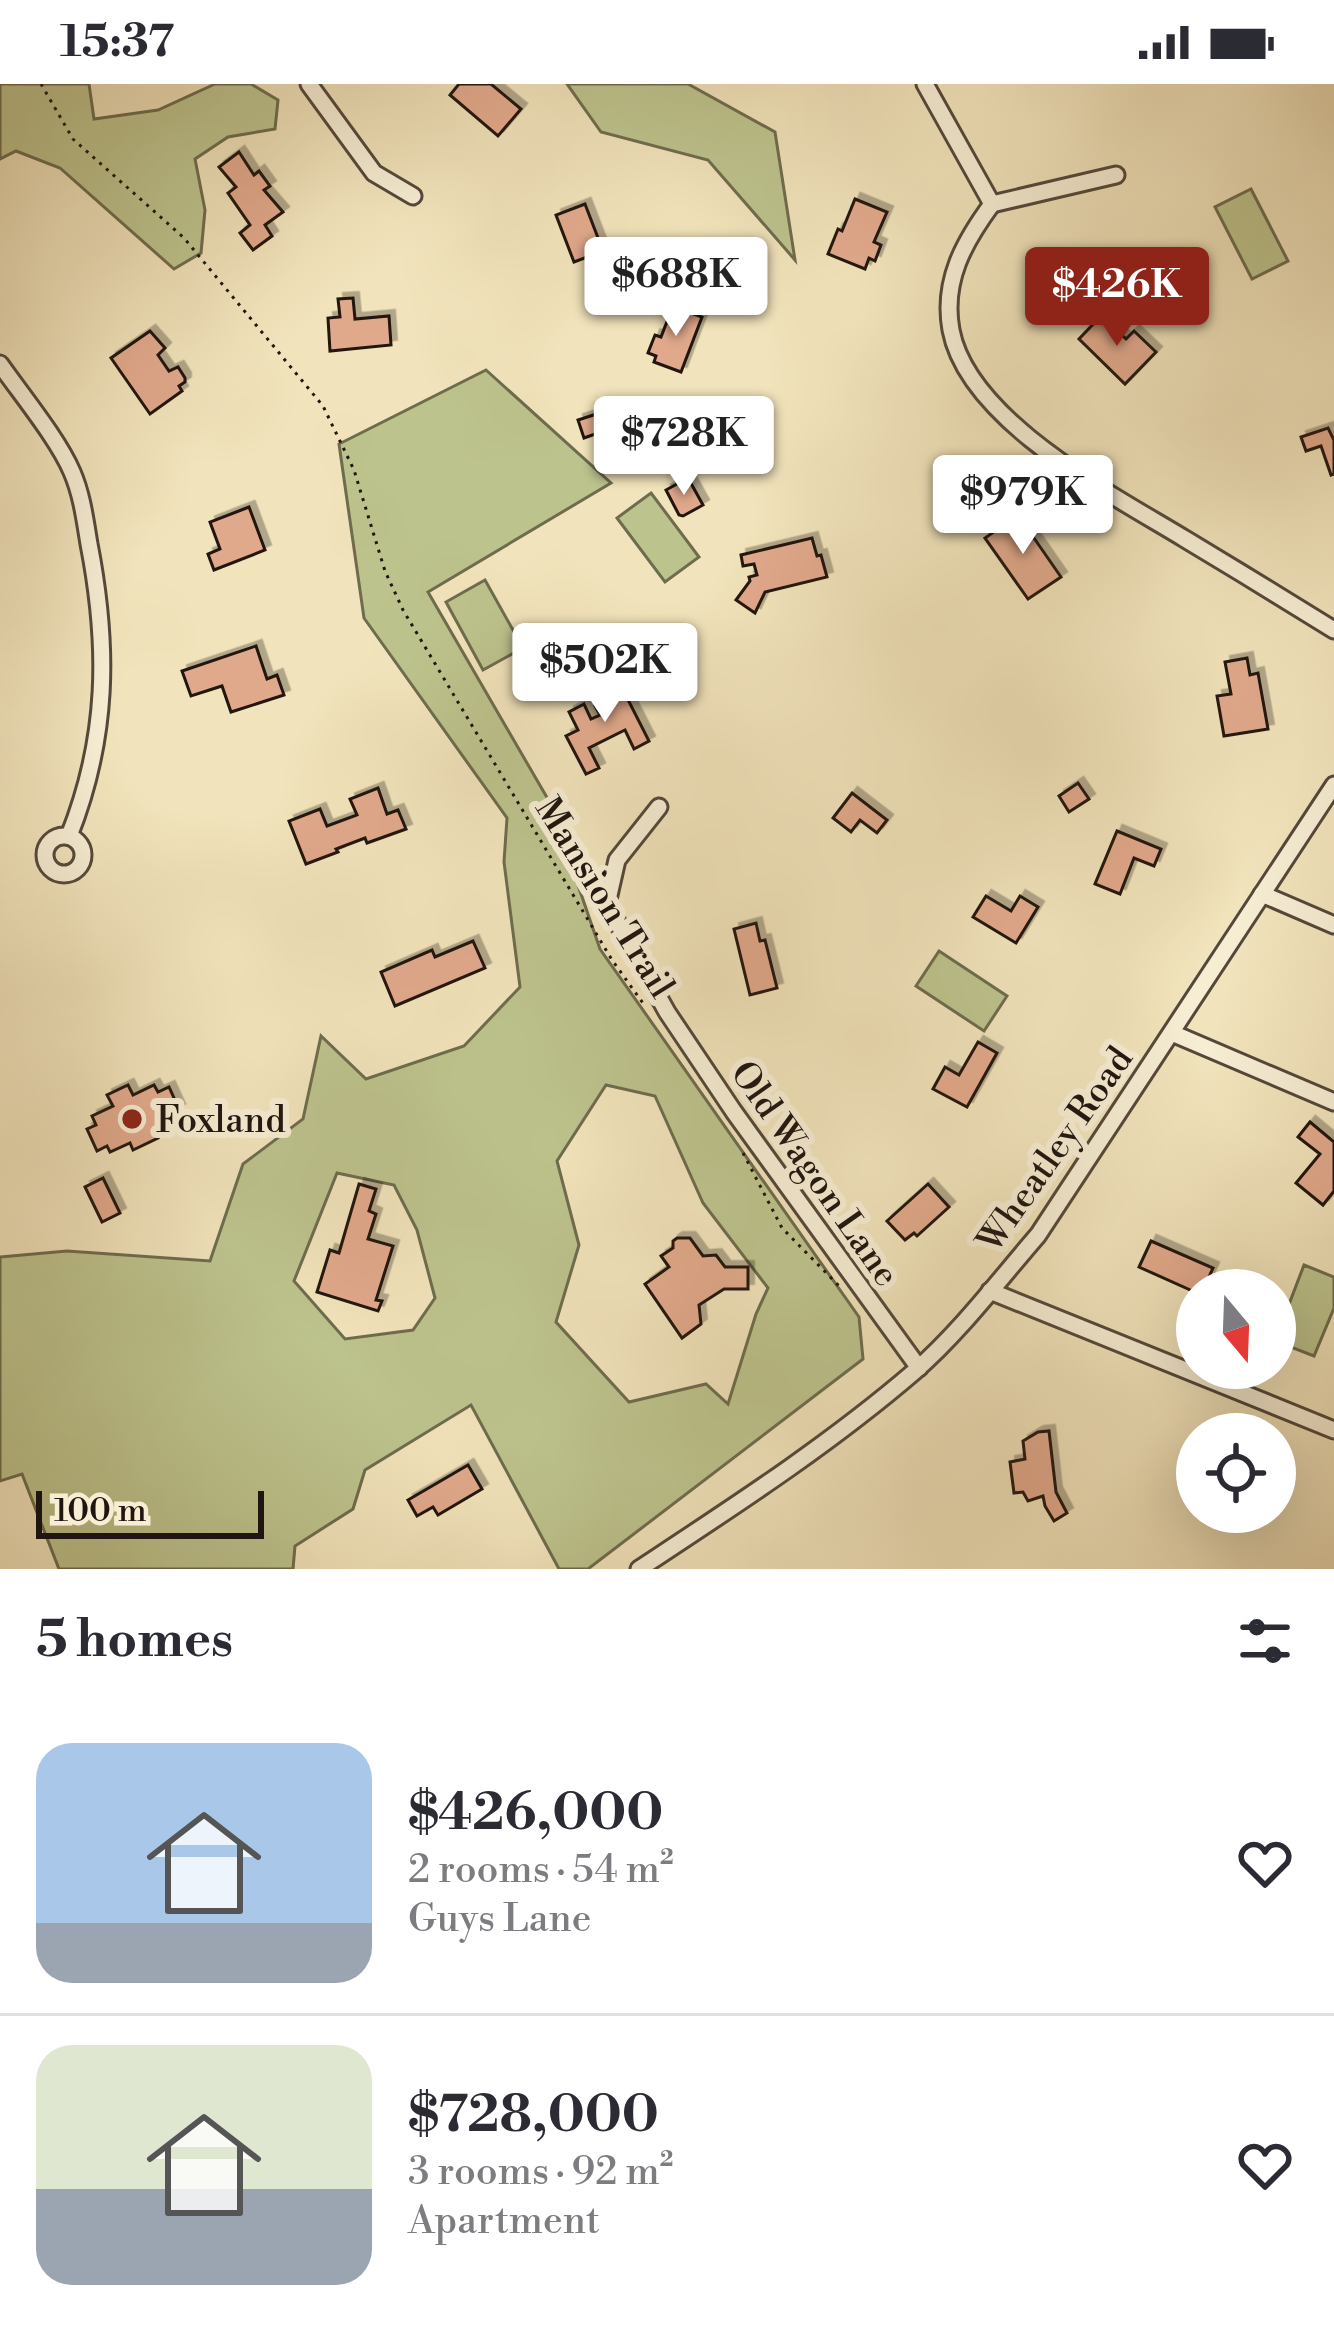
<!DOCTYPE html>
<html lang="en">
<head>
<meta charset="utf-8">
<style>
	body { margin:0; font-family:"Libre Bodoni",serif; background:#f2f2f3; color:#2b2b33; height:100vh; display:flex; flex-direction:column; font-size:45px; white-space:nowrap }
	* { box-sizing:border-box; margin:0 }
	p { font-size:39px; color:#7c7c81 }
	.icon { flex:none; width:66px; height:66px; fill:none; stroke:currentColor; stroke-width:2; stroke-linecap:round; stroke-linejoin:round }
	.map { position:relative; height:1485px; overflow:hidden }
	.details { display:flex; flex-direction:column; background:#fff; flex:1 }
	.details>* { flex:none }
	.needle { width:78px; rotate:161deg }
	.fabs { position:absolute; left:1176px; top:1185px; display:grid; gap:24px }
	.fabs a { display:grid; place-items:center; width:120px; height:120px; border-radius:50%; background:#fff; box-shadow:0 12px 48px #0002; font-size:60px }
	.scale { position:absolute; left:36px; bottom:30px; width:228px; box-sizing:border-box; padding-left:12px; border:6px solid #201510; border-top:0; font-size:33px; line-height:42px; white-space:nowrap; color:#201510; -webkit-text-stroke:9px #f6edd3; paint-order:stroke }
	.price { position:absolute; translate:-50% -102px; padding:0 27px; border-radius:12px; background:#fff; color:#222; font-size:39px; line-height:78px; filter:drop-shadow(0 3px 6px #0008) }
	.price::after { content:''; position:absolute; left:50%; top:72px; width:36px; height:27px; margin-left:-18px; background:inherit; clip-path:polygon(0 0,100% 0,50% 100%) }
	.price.selected { background:#8f2418; color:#fff }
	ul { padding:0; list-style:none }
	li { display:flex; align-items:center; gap:36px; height:300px; padding:0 36px }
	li+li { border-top:3px solid #e1e1e2 }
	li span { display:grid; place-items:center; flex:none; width:336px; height:240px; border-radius:36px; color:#555 }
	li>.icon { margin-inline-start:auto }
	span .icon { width:144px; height:144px; fill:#fffc; stroke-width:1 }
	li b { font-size:51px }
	h2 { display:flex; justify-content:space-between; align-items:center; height:144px; padding:0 36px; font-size:51px }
	.status { display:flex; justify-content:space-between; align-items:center; height:84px; padding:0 60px; background:#fff; direction:ltr }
	.status svg { height:33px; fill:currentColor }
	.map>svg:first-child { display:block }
</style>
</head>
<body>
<div class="status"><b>15:37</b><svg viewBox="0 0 49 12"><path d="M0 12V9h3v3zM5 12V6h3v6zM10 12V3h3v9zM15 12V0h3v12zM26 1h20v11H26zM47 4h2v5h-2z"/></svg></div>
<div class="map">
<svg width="1334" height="1485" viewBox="0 0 1334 1485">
	<defs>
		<filter id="shadow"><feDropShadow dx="5.5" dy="-5.5" stdDeviation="0" flood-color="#0004"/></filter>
	</defs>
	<rect width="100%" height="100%" fill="#f1e3bb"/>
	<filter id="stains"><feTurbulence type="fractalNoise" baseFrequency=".00167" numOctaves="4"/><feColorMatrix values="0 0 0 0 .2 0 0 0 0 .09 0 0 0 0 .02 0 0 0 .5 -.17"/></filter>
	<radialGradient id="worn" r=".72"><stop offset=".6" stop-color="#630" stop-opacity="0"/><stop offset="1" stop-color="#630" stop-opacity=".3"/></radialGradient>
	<g fill="#bdc38d" stroke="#6e6c4e" stroke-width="3" fill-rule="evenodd">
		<polygon points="0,0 89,0 94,35 158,26 215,0 251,0 278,16 275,45 228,53 195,75 205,126 201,169 174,185 60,84 16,67 0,75"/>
		<polygon points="567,0 688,0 775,48 795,176 708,76 601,48"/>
		<polygon points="1251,105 1288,177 1252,195 1215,123"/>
		<path d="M486,286L611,399L428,508L549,717L600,865L859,1233L863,1275L588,1485H559L471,1321L365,1386L353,1425L295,1462L293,1485H59L22,1390L0,1397V1173L67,1167L210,1177L243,1080L303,1035L321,952L366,995L464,962L520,903L504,778L507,734L364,534L339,360ZM606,1001L655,1012L703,1119L768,1204L756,1230L728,1320L706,1300L629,1318L556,1238L579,1161L557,1077ZM337,1089L394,1101L417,1146L435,1214L413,1246L345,1255L294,1197Z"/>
		<polygon points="651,409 699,473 665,498 617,434"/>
		<polygon points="485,496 523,564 483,586 446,518"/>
		<polygon points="939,867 1007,912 984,947 916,902"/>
		<polygon points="1304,1181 1334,1193 1334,1224 1314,1272 1275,1257"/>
	</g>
	<g fill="#e1a98c" stroke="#201510" stroke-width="3" filter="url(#shadow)">
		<polygon points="459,0 491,0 521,25 498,52 450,11"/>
		<polygon points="239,68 254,91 259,87 270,102 264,106 283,128 265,141 272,152 253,166 240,149 250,141 228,109 236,103 219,83"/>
		<polygon points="855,115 887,128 874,158 881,161 875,177 869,174 865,185 828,170 838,145 842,147"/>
		<polygon points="585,120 603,167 574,178 556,131"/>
		<polygon points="353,214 355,235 389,232 391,261 330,267 328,234 340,233 338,215"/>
		<polygon points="673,222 702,233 681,288 654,278 656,272 648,269 655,251 661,253"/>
		<polygon points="1102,231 1126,255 1134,247 1156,268 1125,300 1079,255"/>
		<polygon points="150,247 165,264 158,271 169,287 178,283 185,294 185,298 179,302 182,307 150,330 111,274"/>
		<polygon points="609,326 615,343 584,354 578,336"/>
		<polygon points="1328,344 1334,356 1334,390 1331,391 1321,362 1306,367 1301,353"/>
		<polygon points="688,394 703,421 683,432 679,431 666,406"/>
		<polygon points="249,423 265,466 214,486 208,470 220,465 210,438"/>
		<polygon points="1018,431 1061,493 1028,515 985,454"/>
		<polygon points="812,454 817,472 821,471 827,493 765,508 755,529 736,516 750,497 749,493 757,491 754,480 743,482 741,471"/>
		<polygon points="256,562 267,595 277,591 284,611 231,628 222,602 191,612 182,587"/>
		<polygon points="1247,574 1250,591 1258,589 1268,645 1224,652 1217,612 1231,610 1225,578"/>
		<polygon points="618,596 649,657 634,665 625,646 589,664 599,684 586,690 566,652 578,646 569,628 584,620 591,635 600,631 595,622 605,617 599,606"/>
		<polygon points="1078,699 1089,715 1069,728 1059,712"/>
		<polygon points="378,704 387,730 398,726 406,745 367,759 365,754 336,765 338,768 306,780 289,737 320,725 327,742 357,731 350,715"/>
		<polygon points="852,709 887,736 877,749 860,736 851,748 833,734"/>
		<polygon points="1117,747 1161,765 1154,782 1134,774 1120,810 1095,800"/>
		<polygon points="986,812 1011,827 1020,812 1038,823 1016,859 973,833"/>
		<polygon points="756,839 760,857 765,856 777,904 750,911 734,845"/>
		<polygon points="473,857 485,884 395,922 381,888 432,866 435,873"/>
		<polygon points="978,958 997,969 967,1023 933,1005 945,983 959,991"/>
		<polygon points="128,1001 133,1011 154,1001 158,1008 169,1003 179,1025 169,1029 173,1037 154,1046 158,1054 133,1066 130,1059 110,1068 107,1062 97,1067 87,1045 96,1041 92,1032 113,1022 107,1011"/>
		<polygon points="1310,1038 1334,1058 1334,1107 1323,1121 1296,1099 1320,1070 1298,1053"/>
		<polygon points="103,1094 120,1129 102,1138 85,1103"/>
		<polygon points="359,1100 376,1105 369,1127 376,1130 368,1155 393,1162 376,1216 382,1217 378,1227 317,1208 330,1166 339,1169"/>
		<polygon points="928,1100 949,1123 917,1152 914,1149 905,1156 887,1137"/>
		<polygon points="677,1154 690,1154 703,1172 716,1171 725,1183 748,1183 748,1205 724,1205 699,1221 701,1240 682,1254 645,1200 669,1183 661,1172 673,1164 673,1157"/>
		<polygon points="1151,1157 1213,1184 1203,1206 1197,1206 1197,1209 1139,1183"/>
		<polygon points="1049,1347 1056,1408 1067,1429 1054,1437 1045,1422 1043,1412 1028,1417 1023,1408 1014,1409 1010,1378 1025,1375 1023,1357 1038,1348"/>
		<polygon points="468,1381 482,1405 438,1431 433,1423 417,1432 408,1416"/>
	</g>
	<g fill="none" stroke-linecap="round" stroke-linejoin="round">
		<g stroke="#54483b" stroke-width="21">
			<g id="minor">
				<polyline points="309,0 374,89 413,112"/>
				<polyline points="925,0 992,120"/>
				<path d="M992,120C964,158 942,197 951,246C968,337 1113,411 1185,455C1235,485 1284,515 1334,546"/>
				<polyline points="992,120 1116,91"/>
				<path d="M0,280C21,310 58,355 72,388C82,411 85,436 89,460C109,563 108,654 69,752"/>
				<polyline points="659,723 617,776 607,820 667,928 734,1028 919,1284"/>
				<circle cx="64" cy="771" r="19"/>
				<polyline points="1262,810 1334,841"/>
				<polyline points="1172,949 1334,1018"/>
				<polyline points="990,1207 1334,1346"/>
				<path d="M639,1485C733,1423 829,1361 915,1287C959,1249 999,1196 1038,1151L1334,701"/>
			</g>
		</g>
		<g stroke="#201510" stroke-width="3" stroke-dasharray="3 6" stroke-linecap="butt">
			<polyline points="41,0 73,55 184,154 323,322 354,386 385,487 403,526 612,876 645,922"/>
			<polyline points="743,1069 782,1144 842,1205"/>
		</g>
		<use href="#minor" stroke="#f6edd3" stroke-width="15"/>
	</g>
	<circle fill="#8f2418" stroke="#f6edd3" stroke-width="4.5" cx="132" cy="1035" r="12"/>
	<g text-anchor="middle" stroke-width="12" stroke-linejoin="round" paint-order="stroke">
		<g font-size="36" fill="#201510" stroke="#f6edd3">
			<text transform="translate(606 813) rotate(58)" y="13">Mansion Trail</text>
			<text transform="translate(1054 1065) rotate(-55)" y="13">Wheatley Road</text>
			<text transform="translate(816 1089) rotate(55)" y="13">Old Wagon Lane</text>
		</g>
		<g font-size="36" fill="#201510" stroke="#f6edd3" text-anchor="start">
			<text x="156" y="1048">Foxland</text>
		</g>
	</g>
	<rect width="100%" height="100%" filter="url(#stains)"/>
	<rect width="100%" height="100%" fill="url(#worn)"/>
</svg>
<div class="fabs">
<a><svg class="needle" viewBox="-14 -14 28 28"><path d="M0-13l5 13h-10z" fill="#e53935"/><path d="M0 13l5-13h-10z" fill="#7c7c81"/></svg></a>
<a><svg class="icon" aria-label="locate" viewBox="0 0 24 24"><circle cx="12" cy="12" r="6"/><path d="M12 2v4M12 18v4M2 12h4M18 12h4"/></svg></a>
</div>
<div class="scale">100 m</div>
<b class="price" style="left:676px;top:255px">$688K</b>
<b class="price selected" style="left:1117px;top:265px">$426K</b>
<b class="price" style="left:684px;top:414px">$728K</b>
<b class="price" style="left:1023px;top:473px">$979K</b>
<b class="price" style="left:605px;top:641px">$502K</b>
</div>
<section class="details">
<h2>5 homes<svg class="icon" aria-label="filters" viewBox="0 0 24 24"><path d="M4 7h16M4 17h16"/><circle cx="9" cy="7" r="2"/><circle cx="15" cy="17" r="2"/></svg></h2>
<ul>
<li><span style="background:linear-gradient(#a9c7e8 75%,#9aa5b1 0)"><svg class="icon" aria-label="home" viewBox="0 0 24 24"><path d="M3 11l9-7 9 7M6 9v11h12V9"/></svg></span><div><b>$426,000</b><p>2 rooms · 54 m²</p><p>Guys Lane</p></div><svg class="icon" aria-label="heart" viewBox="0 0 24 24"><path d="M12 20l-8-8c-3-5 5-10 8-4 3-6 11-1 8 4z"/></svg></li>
<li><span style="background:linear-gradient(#dfe7d0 60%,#9aa5b1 0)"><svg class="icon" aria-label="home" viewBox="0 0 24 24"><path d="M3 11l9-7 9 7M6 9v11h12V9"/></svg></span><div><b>$728,000</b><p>3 rooms · 92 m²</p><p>Apartment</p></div><svg class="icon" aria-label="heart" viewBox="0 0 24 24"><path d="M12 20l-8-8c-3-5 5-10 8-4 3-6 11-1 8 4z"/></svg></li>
</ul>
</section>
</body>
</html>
